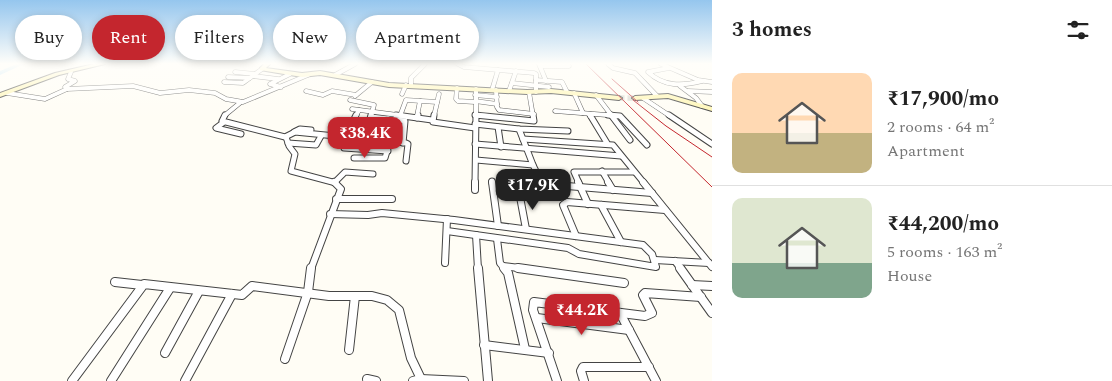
<!DOCTYPE html>
<html lang="en">
<head>
<meta charset="utf-8">
<style>
	body { margin:0; font-family:Spectral,serif; background:#f6f6f6; color:#222; height:100vh; display:flex; flex-direction:column; font-size:19px; white-space:nowrap }
	* { box-sizing:border-box; margin:0 }
	p { font-size:16px; color:#767676 }
	.icon { flex:none; width:28px; height:28px; fill:none; stroke:currentColor; stroke-width:2; stroke-linecap:round; stroke-linejoin:round }
	.map { position:relative; flex:1; overflow:hidden }
	.panel { display:flex; flex-direction:column; background:#fff; width:400px }
	.panel>* { flex:none }
	.top-card { position:absolute; left:15px; top:15px; width:475px; height:45px; display:flex; gap:10px }
	.price { position:absolute; translate:-50% -42px; padding:0 11px; border-radius:10px; background:#c4262e; color:#fff; font-size:16px; line-height:32px; filter:drop-shadow(0 1px 2px #0008) }
	.price::after { content:''; position:absolute; left:50%; top:30px; width:15px; height:11px; margin-left:-8px; background:inherit; clip-path:polygon(0 0,100% 0,50% 100%) }
	.price.current { background:#222; color:#fff }
	ul { padding:0; list-style:none }
	li { display:flex; align-items:center; gap:15px; height:125px; padding:0 20px }
	li+li { border-top:1px solid #e0e0e0 }
	li span { display:grid; place-items:center; flex:none; width:140px; height:100px; border-radius:10px; color:#555 }
	li>.icon { margin-inline-start:auto }
	span .icon { width:60px; height:60px; fill:#fffc; stroke-width:1 }
	li b { font-size:21px }
	h2 { display:flex; justify-content:space-between; align-items:center; height:60px; padding:0 20px; font-size:21px }
	.pill { padding:0 18px; border-radius:22px; background:#fff; box-shadow:0 2px 8px #0003; font-size:18px; line-height:45px }
	.pill.current { background:#c4262e; color:#fff }
	main { display:flex; flex:1; min-height:0 }
	.map>svg:first-child { display:block }
</style>
</head>
<body>
<main>
<div class="map">
<svg width="712" height="381" viewBox="0 0 712 381">
	<rect width="100%" height="100%" fill="#fffdf5"/>
	<g fill="none" stroke-linecap="round" stroke-linejoin="round">
		<polygon fill="#b9e0f7" fill-rule="evenodd" points="17,64 24,64 0,75 0,71"/>
		<polyline stroke="#dbdad3" stroke-width="5.5" stroke-dasharray="5.5 3" stroke-linecap="butt" points="619,98 635,98"/>
		<g stroke="#444" stroke-width="5">
			<g id="street-far3">
				<polyline points="458,64 464,67 534,73 536,74 536,92"/>
				<polyline points="539,64 546,81"/>
				<polyline points="608,64 613,68 635,73 657,96"/>
				<polyline points="661,64 698,80 712,82"/>
				<polyline points="540,66 569,66"/>
				<path d="M669,68L648,72C664,87 682,86 702,81"/>
				<polyline points="235,72 255,74"/>
				<polyline points="335,75 355,64"/>
				<polyline points="253,76 278,79"/>
				<polyline points="228,77 250,78"/>
				<polyline points="536,80 562,82 567,92"/>
				<polyline points="224,82 243,83 262,69"/>
				<polyline points="512,83 549,87"/>
				<polyline points="411,85 411,78 425,64"/>
				<polyline points="680,86 696,98 702,106"/>
				<polyline points="281,87 270,84 290,74"/>
				<polyline points="457,88 456,99 458,101 475,102"/>
				<polyline points="67,89 65,87 75,81 68,79 71,72"/>
				<polyline points="492,90 498,70"/>
				<polyline points="496,90 497,107 499,110 534,114"/>
				<polyline points="306,91 323,95 332,91 356,95"/>
				<polyline points="509,91 516,71"/>
				<polyline points="688,91 712,92"/>
				<polyline points="529,92 533,116"/>
				<polyline points="7,93 45,99 67,89 133,86 160,93 189,90 215,93 226,99 243,102 308,75"/>
				<polyline points="574,93 583,113"/>
				<polyline points="402,94 406,85"/>
				<polyline points="475,95 497,97"/>
				<polyline points="596,95 612,116"/>
				<polyline points="355,96 372,82"/>
				<polyline points="643,98 670,116"/>
				<polyline points="350,100 374,105 371,116"/>
				<polyline points="475,101 497,104"/>
				<polyline points="352,109 405,116"/>
				<polyline points="555,111 620,116"/>
				<polyline points="589,114 590,116"/>
				<polyline points="475,115 488,116"/>
				<polyline points="224,116 241,102"/>
				<polyline points="356,116 359,110"/>
				<polyline points="400,116 406,100 437,102"/>
				<polyline points="417,116 420,101"/>
				<polyline points="434,116 439,94"/>
				<polyline points="476,116 476,89"/>
			</g>
		</g>
		<g stroke="#444" stroke-width="7">
			<g id="street-far2">
				<polyline points="225,115 222,121 285,137 295,132 406,143 408,144 406,161"/>
				<polyline points="396,115 432,120"/>
				<polyline points="434,115 433,122 475,128"/>
				<polyline points="475,115 534,121 533,115"/>
				<polyline points="590,115 607,143"/>
				<polyline points="608,115 620,116 647,145"/>
				<polyline points="611,115 630,140"/>
				<polyline points="669,115 712,144"/>
				<polyline points="371,117 405,121 403,143"/>
				<polyline points="417,118 418,115"/>
				<polyline points="224,122 216,128 241,134"/>
				<polyline points="475,124 519,129 568,131"/>
				<polyline points="498,127 501,147"/>
				<polyline points="519,129 533,165 542,183"/>
				<polyline points="294,132 300,129 311,130"/>
				<polyline points="286,137 289,146 295,154 291,171 336,183"/>
				<polyline points="345,138 356,115"/>
				<polyline points="364,139 371,115"/>
				<polyline points="523,139 613,145 644,183"/>
				<polyline points="382,141 388,119"/>
				<polyline points="288,143 316,145 321,136"/>
				<polyline points="475,144 621,156"/>
				<polyline points="344,148 388,151"/>
				<polyline points="354,158 385,158 390,141"/>
				<polyline points="476,160 533,165"/>
				<polyline points="602,171 609,183"/>
				<polyline points="492,181 492,183"/>
				<polyline points="335,182 345,172 373,174"/>
				<polyline points="475,183 476,115"/>
				<polyline points="579,183 574,172 634,172"/>
			</g>
		</g>
		<g stroke="#444" stroke-width="8">
			<g id="street-far1">
				<polyline points="492,182 498,226"/>
				<polyline points="542,182 543,184 652,193"/>
				<polyline points="578,182 588,204"/>
				<polyline points="608,182 613,190"/>
				<polyline points="643,182 712,267"/>
				<polyline points="475,190 475,182"/>
				<polyline points="520,197 526,229"/>
				<polyline points="336,199 392,199"/>
				<polyline points="601,205 621,242"/>
				<polyline points="330,214 368,215 382,213 454,220 643,245 652,254 656,267 579,254 568,248 447,231"/>
				<polyline points="476,235 478,269"/>
				<polyline points="576,236 563,205 567,202 665,210"/>
				<polyline points="497,239 500,263 505,269"/>
				<polyline points="655,260 709,263"/>
				<polyline points="675,261 681,269"/>
				<polyline points="445,263 447,219"/>
				<polyline points="503,266 527,269"/>
				<polyline points="311,269 341,189 334,182"/>
			</g>
		</g>
		<g stroke="#444" stroke-width="10">
			<g id="street">
				<polyline points="478,268 488,381"/>
				<polyline points="504,268 508,273 525,349"/>
				<polyline points="518,268 624,283"/>
				<polyline points="680,268 712,313"/>
				<polyline points="115,282 142,285"/>
				<polyline points="692,285 712,286"/>
				<polyline points="620,313 656,381"/>
				<polyline points="537,318 629,330"/>
				<polyline points="484,345 549,353"/>
				<polyline points="349,350 355,296"/>
				<polyline points="165,353 199,291"/>
				<polyline points="285,359 308,292 311,268"/>
				<polyline points="367,379 376,381"/>
				<polyline points="72,381 144,284 242,295 252,286 329,296 372,296 387,300 399,310 411,358 422,381"/>
				<polyline points="111,381 170,288"/>
				<polyline points="185,381 232,294"/>
				<polyline points="413,381 421,379 464,381"/>
				<polyline points="557,381 533,310 534,302 645,316 652,313 643,295 645,293 701,297"/>
				<polyline points="584,381 581,371 583,367 649,367"/>
			</g>
		</g>
		<g stroke="#333" stroke-width="2">
			<g id="secondary">
				<polygon points="94,64 105,64 59,75 0,97 0,93 55,73"/>
				<polygon points="264,64 270,64 266,68 302,73 320,71 389,83 527,90 551,89 619,96 622,98 619,100 551,93 527,94 389,87 320,75 302,77 260,70 260,68"/>
				<polygon points="668,94 712,107 712,111 668,98 635,100 632,98 635,96"/>
			</g>
		</g>
		<use href="#street-far3" stroke="#fff" stroke-width="4"/>
		<use href="#street-far2" stroke="#fff" stroke-width="5"/>
		<use href="#street-far1" stroke="#fff" stroke-width="6"/>
		<use href="#street" stroke="#fff" stroke-width="8"/>
		<use href="#secondary" fill="#fff6b0" fill-rule="evenodd"/>
		<g stroke="#c4262e" stroke-width="1">
			<polyline points="586,64 712,187"/>
			<polyline points="612,79 638,102"/>
			<polyline points="633,100 666,126 712,157"/>
		</g>
	</g>
	<linearGradient id="sky" x2="0" y2="1"><stop stop-color="#95c6ee"/><stop offset="0.54" stop-color="#fffefa"/><stop offset="1" stop-color="#fffefa" stop-opacity="0"/></linearGradient>
	<rect width="712" height="118" fill="url(#sky)"/>
</svg>
<b class="price" style="left:365px;top:159px">₹38.4K</b>
<b class="price current" style="left:533px;top:211px">₹17.9K</b>
<b class="price" style="left:582px;top:336px">₹44.2K</b>
<div class="top-card">
<a class="pill">Buy</a>
<a class="pill current">Rent</a>
<a class="pill">Filters</a>
<a class="pill">New</a>
<a class="pill">Apartment</a>
</div>
</div>
<section class="panel">
<h2>3 homes<svg class="icon" aria-label="filters" viewBox="0 0 24 24"><path d="M4 7h16M4 17h16"/><circle cx="9" cy="7" r="2"/><circle cx="15" cy="17" r="2"/></svg></h2>
<ul>
<li><span style="background:linear-gradient(#ffd9b3 60%,#c2b280 0)"><svg class="icon" aria-label="home" viewBox="0 0 24 24"><path d="M3 11l9-7 9 7M6 9v11h12V9"/></svg></span><div><b>₹17,900/mo</b><p>2 rooms · 64 m²</p><p>Apartment</p></div></li>
<li><span style="background:linear-gradient(#dfe7d0 65%,#7fa58c 0)"><svg class="icon" aria-label="home" viewBox="0 0 24 24"><path d="M3 11l9-7 9 7M6 9v11h12V9"/></svg></span><div><b>₹44,200/mo</b><p>5 rooms · 163 m²</p><p>House</p></div></li>
</ul>
</section>
</main>
</body>
</html>
